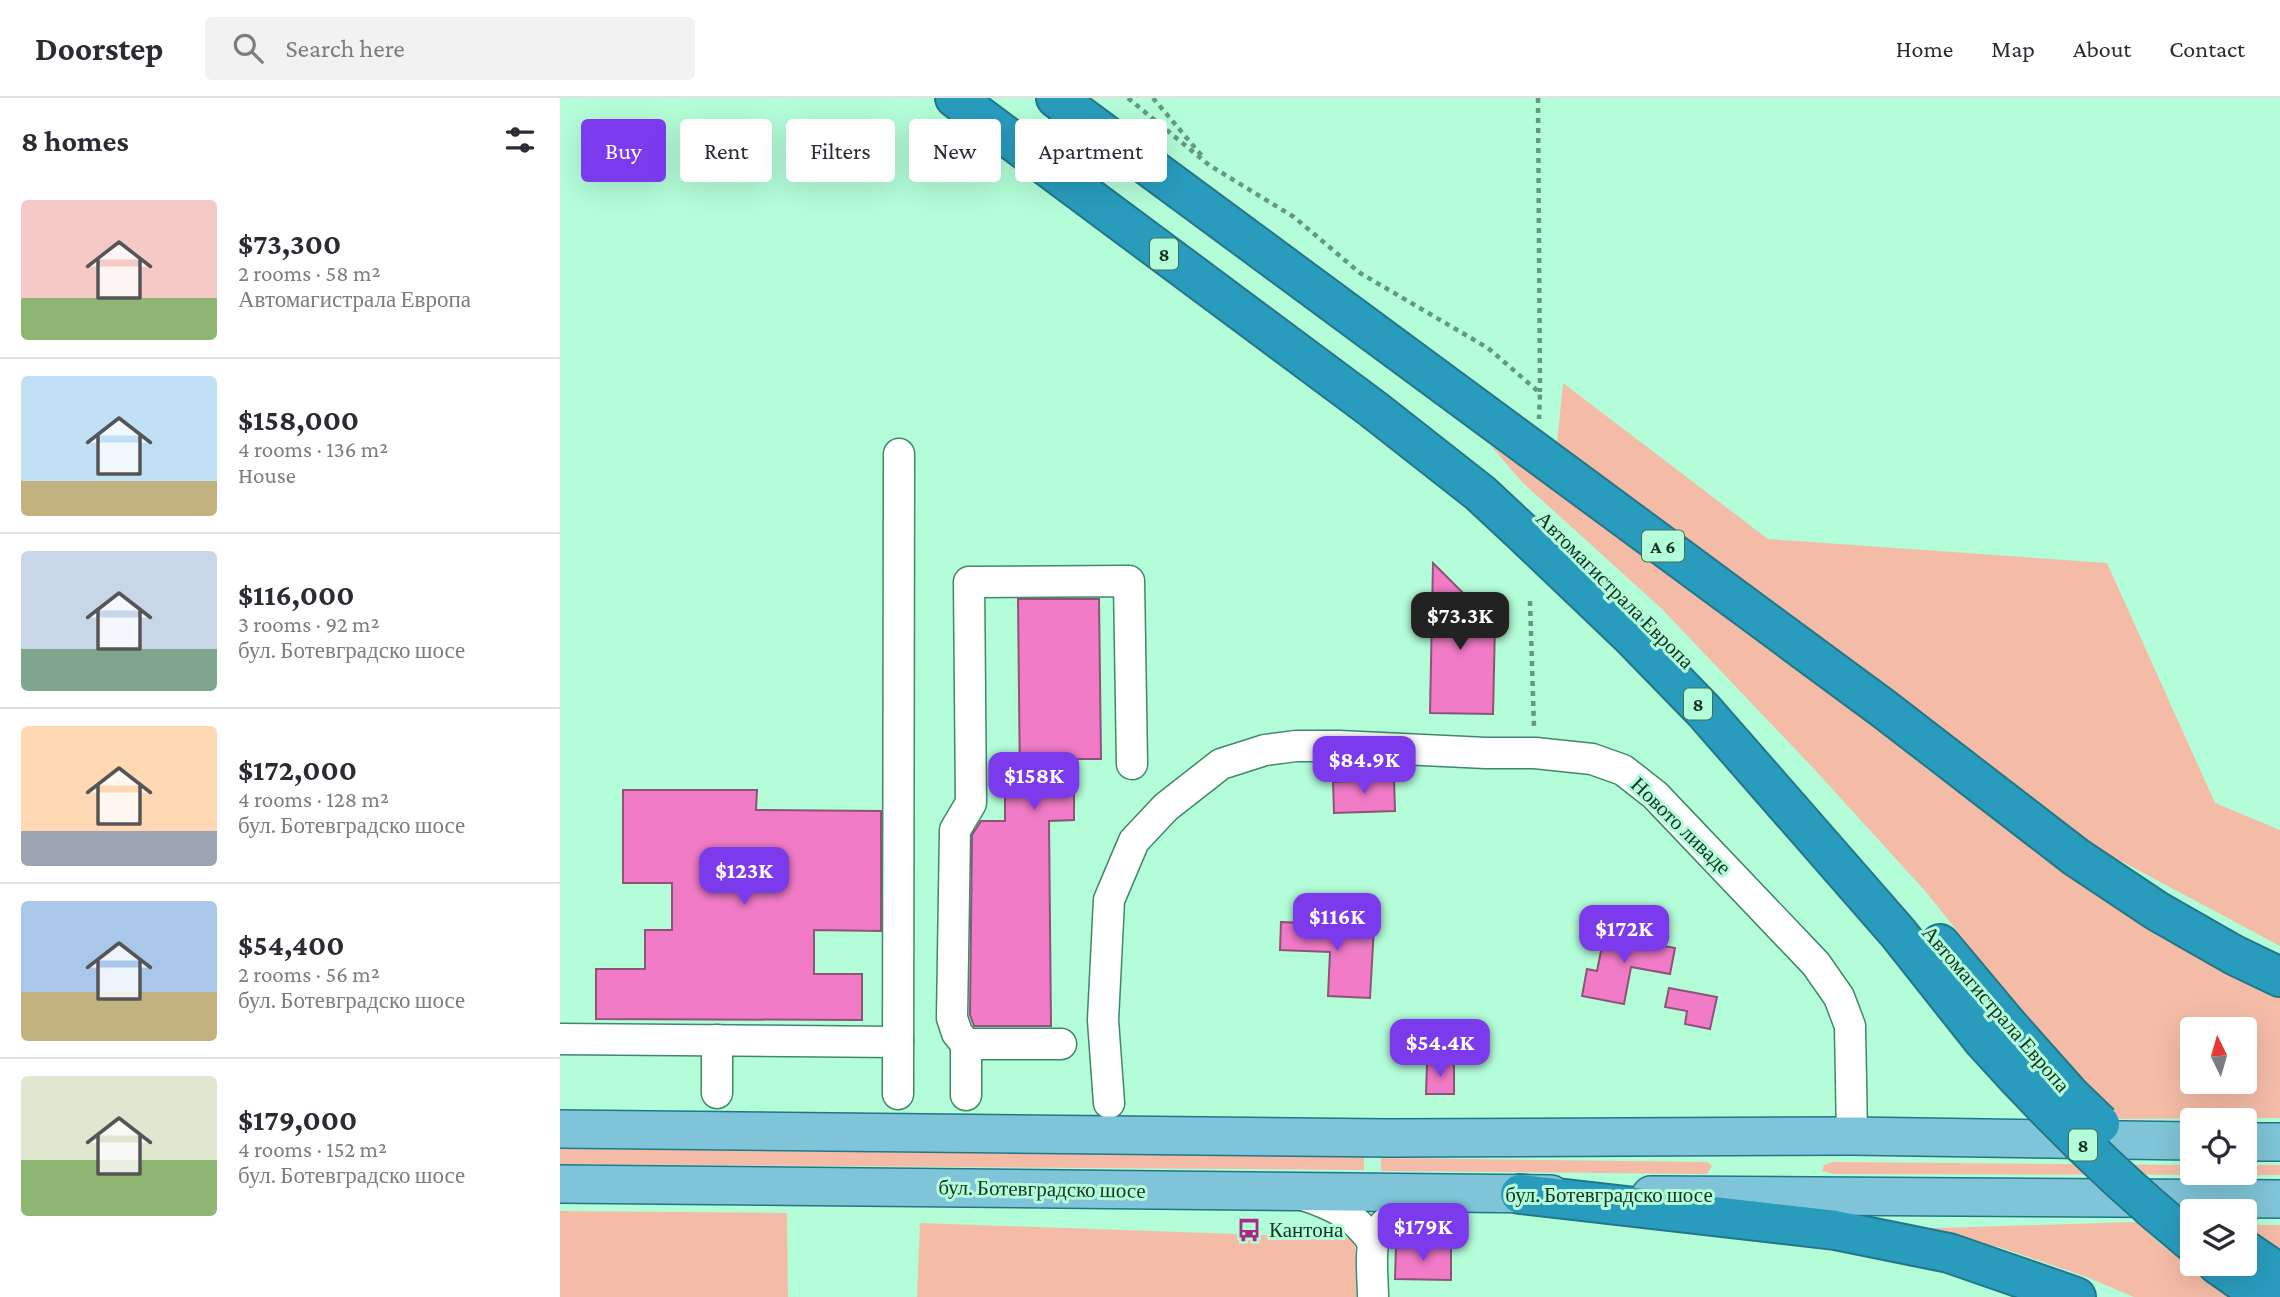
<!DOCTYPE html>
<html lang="en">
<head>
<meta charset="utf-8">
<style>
	body { margin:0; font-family:"Crimson Pro",serif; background:#f2f2f3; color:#2b2b33; height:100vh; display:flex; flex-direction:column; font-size:26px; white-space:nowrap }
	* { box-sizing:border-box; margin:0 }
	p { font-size:23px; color:#7c7c81 }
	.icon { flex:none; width:38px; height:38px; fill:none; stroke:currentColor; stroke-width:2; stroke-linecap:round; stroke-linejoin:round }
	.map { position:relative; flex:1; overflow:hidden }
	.sheet { display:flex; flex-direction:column; background:#fff; width:560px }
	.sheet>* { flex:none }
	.hud { position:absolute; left:21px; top:21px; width:665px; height:63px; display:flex; gap:14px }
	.needle { width:46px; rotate:355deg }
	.buttons { position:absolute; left:1620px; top:919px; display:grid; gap:14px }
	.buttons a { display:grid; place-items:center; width:77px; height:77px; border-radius:7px; background:#fff; box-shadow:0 7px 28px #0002; font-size:35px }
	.price { position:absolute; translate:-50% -60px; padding:0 16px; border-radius:14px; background:#7c3aed; color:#fff; font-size:23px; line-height:46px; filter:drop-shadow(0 2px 4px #0008) }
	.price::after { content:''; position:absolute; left:50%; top:42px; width:21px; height:16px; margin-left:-10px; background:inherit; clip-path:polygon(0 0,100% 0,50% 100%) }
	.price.current { background:#222; color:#fff }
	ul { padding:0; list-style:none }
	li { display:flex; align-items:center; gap:21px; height:175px; padding:0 21px }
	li+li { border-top:2px solid #e1e1e2 }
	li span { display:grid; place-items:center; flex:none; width:196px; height:140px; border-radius:7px; color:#555 }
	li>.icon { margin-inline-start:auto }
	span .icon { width:84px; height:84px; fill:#fffc; stroke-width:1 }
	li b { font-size:30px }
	h2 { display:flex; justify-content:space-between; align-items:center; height:84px; padding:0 21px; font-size:30px }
	.chip { padding:0 24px; border-radius:7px; background:#fff; box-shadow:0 7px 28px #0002; font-size:24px; line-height:63px }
	.chip.current { background:#7c3aed; color:#fff }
	header { display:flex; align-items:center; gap:42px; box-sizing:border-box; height:98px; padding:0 35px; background:#fff; border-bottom:2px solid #e1e1e2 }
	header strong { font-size:33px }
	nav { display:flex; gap:38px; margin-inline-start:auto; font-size:24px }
	.search { width:490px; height:63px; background:#f2f2f3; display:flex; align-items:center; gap:18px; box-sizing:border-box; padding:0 24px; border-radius:7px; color:#7c7c81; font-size:26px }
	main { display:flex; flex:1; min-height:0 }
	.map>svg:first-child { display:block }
</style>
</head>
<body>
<header>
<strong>Doorstep</strong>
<div class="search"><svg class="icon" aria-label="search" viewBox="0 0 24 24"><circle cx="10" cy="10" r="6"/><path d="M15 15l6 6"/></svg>Search here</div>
<nav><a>Home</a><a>Map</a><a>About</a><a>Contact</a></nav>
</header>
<main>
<section class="sheet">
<h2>8 homes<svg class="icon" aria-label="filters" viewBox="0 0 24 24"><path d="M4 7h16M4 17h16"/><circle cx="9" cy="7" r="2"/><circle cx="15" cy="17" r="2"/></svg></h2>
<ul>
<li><span style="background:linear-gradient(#f6c9c9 70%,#8fb573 0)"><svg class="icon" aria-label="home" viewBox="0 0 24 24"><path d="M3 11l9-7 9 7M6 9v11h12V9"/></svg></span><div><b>$73,300</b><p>2 rooms · 58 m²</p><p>Автомагистрала Европа</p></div></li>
<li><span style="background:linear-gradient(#bfe0f5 75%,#c2b280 0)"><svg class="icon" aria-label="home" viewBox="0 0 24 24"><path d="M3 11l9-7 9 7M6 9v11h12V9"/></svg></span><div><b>$158,000</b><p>4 rooms · 136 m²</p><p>House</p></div></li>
<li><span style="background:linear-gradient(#c9d6e8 70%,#7fa58c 0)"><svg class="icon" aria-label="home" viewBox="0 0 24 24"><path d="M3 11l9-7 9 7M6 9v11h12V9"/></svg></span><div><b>$116,000</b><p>3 rooms · 92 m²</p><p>бул. Ботевградско шосе</p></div></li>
<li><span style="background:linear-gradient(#ffd9b3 75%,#9aa5b1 0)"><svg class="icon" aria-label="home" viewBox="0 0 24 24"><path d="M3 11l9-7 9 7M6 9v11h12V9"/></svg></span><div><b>$172,000</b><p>4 rooms · 128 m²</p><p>бул. Ботевградско шосе</p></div></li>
<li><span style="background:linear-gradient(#a9c7e8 65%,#c2b280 0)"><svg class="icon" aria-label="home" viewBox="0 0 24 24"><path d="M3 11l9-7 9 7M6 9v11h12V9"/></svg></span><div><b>$54,400</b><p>2 rooms · 56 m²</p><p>бул. Ботевградско шосе</p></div></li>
<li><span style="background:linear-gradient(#dfe7d0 60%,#8fb573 0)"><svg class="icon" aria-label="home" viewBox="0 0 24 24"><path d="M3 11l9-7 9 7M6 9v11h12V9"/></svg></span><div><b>$179,000</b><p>4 rooms · 152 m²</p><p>бул. Ботевградско шосе</p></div></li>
</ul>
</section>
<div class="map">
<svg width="1720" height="1199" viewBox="0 0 1720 1199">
	<rect width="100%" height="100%" fill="#b3fdd8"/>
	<g fill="#f4bca7" fill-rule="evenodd">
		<polygon points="1003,285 1208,441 1547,465 1655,705 1720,732 1720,848 1535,749 997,346"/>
		<path d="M930,347L1026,413L1283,603L1367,671L1524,788L1627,852L1720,895V1020L1556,1021L1462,915L1367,795L1256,673L1102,511L963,385ZM1633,931H1685V984H1633Z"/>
		<polygon points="0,1051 804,1059 804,1072 0,1066"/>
		<polygon points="821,1060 1147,1064 1152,1068 1147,1076 821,1073"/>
		<polygon points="1273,1064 1633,1067 1633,1074 1685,1074 1685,1067 1720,1067 1720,1077 1274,1076 1262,1073 1264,1067"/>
		<polygon points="0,1113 227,1115 228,1199 0,1199"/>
		<polygon points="1577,1124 1599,1145 1672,1199 1574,1199 1524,1178 1439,1149 1346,1131"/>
		<polygon points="360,1125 795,1140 796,1199 357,1199"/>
		<polygon points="1685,1127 1720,1127 1720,1156 1685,1131"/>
	</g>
	<g fill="#f17bc7" stroke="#8e5478" stroke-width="2">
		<polygon points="873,465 935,527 933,616 870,615"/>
		<polygon points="458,501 539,501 541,661 514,661 514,722 489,723 491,928 414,928 410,917 412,737 421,723 445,723 445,689 460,688"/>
		<polygon points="834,681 835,713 774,715 773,684"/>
		<polygon points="63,692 197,692 196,712 321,713 321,833 254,832 254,876 302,876 302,922 36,921 36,871 85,871 85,832 112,832 112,785 63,785"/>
		<polygon points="721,824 814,828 810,900 768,898 770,854 720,852"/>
		<polygon points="1045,833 1089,841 1088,845 1115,850 1110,876 1071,869 1064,906 1022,898 1027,871 1037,873"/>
		<polygon points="1109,890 1157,899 1150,931 1125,926 1127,913 1105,909"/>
		<polygon points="867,966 894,966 894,996 866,996"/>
		<polygon points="836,1148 891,1149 891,1182 835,1181"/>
	</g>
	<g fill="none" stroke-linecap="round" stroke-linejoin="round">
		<g stroke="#3f8868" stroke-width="33">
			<g id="minor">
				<polyline points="0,941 338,944"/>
				<polyline points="406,946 397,935 392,920 395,732 411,705 409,484 569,483 572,666"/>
				<polyline points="157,995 157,942"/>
				<polyline points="338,996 339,356"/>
				<polyline points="406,997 406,946 501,946"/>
				<polyline points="549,1005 543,922 549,802 574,743 606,709 661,666 705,652 736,648 779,648 926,655 975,655 1032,661 1063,672 1095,697 1256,866 1279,899 1290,928 1292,1038"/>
				<path d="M743,1097C774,1107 794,1117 813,1144"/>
				<path d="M813,1199C813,1186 810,1154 814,1143C823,1117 857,1106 880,1096"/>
			</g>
		</g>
		<g stroke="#217788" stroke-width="40">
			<g id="major">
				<polyline points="0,1031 829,1040 1292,1038 1633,1043"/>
				<polyline points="1685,1044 1720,1044"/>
				<polyline points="0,1086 991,1096"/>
				<polyline points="1091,1097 1720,1101"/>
			</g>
		</g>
		<g stroke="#217788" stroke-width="42">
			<g id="highway">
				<polyline points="395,0 813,311 920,395 963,435 1072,539 1144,613 1338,835 1422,941"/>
				<polyline points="496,0 1324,611 1516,759 1597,813 1674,857 1720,879"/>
				<polyline points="1380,846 1446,925"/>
				<polyline points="960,1096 1275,1132 1389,1155 1516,1199"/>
				<polyline points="1685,1152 1720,1176"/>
				<polyline points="1657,1166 1704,1199"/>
			</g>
		</g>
		<g stroke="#64997f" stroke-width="4.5" stroke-dasharray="5 5" stroke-linecap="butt">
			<polyline points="568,0 649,67 734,119 800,175 928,250 980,295 979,321"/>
			<polyline points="593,0 642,58"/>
			<polyline points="978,0 980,294"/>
			<polyline points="970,503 974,629"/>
		</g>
		<use href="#minor" stroke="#fff" stroke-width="30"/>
		<use href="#major" stroke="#7fc4d8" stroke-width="37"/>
		<use href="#highway" stroke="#299cbe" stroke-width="38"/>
		<g stroke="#217788" stroke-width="42" stroke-linecap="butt">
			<g id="highway-bridge">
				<polyline points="1446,925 1510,997 1540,1026"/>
				<path d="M1422,941C1487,1014 1557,1083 1633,1145"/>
			</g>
		</g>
		<use href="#highway-bridge" stroke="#299cbe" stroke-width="38"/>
	</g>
	<defs>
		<g id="bus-bare" transform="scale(1.89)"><path d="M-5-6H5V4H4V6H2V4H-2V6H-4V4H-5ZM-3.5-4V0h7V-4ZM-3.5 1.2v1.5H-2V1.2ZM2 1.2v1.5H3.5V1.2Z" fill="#a72d82" stroke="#b3fdd8" stroke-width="2.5" paint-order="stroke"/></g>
	</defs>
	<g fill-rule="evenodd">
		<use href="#bus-bare" x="689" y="1132"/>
	</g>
	<g text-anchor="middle" stroke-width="6" stroke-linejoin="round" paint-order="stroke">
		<g fill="#b3fdd8" stroke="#436f5a" stroke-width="2">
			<rect x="590" y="140.5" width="28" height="31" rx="5"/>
			<rect x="1082" y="432.5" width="42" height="31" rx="5"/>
			<rect x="1124" y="590.5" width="28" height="31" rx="5"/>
			<rect x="1509" y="1031.5" width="28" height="31" rx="5"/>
		</g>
		<g font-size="19" font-weight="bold" fill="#133224">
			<text x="604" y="163">8</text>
			<text x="1103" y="455">A 6</text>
			<text x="1138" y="613">8</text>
			<text x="1523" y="1054">8</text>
		</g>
		<g font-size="21" fill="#133224" stroke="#b3fdd8">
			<text transform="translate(1055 492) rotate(45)" y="7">Автомагистрала Европа</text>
			<text transform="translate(1121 728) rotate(44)" y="7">Новото ливаде</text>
			<text transform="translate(1436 911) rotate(49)" y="7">Автомагистрала Европа</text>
			<text transform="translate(482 1091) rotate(1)" y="7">бул. Ботевградско шосе</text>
			<text x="1049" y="1104">бул. Ботевградско шосе</text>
		</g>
		<g font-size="21" fill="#133224" stroke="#b3fdd8" text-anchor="start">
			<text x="709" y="1139">Кантона</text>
		</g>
	</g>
</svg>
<div class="buttons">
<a><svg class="needle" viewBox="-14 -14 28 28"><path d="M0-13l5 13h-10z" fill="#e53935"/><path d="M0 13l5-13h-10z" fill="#7c7c81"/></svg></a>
<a><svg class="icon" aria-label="locate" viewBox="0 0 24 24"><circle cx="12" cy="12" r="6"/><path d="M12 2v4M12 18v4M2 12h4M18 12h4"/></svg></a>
<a><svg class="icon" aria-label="layers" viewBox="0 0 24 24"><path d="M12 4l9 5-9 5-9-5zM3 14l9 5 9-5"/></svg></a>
</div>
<b class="price current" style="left:900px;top:554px">$73.3K</b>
<b class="price" style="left:804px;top:698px">$84.9K</b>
<b class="price" style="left:474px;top:714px">$158K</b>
<b class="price" style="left:184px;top:809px">$123K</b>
<b class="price" style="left:777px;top:855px">$116K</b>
<b class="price" style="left:1064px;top:867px">$172K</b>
<b class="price" style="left:880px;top:981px">$54.4K</b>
<b class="price" style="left:863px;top:1165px">$179K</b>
<div class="hud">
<a class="chip current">Buy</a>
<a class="chip">Rent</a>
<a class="chip">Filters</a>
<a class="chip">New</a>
<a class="chip">Apartment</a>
</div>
</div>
</main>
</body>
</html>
